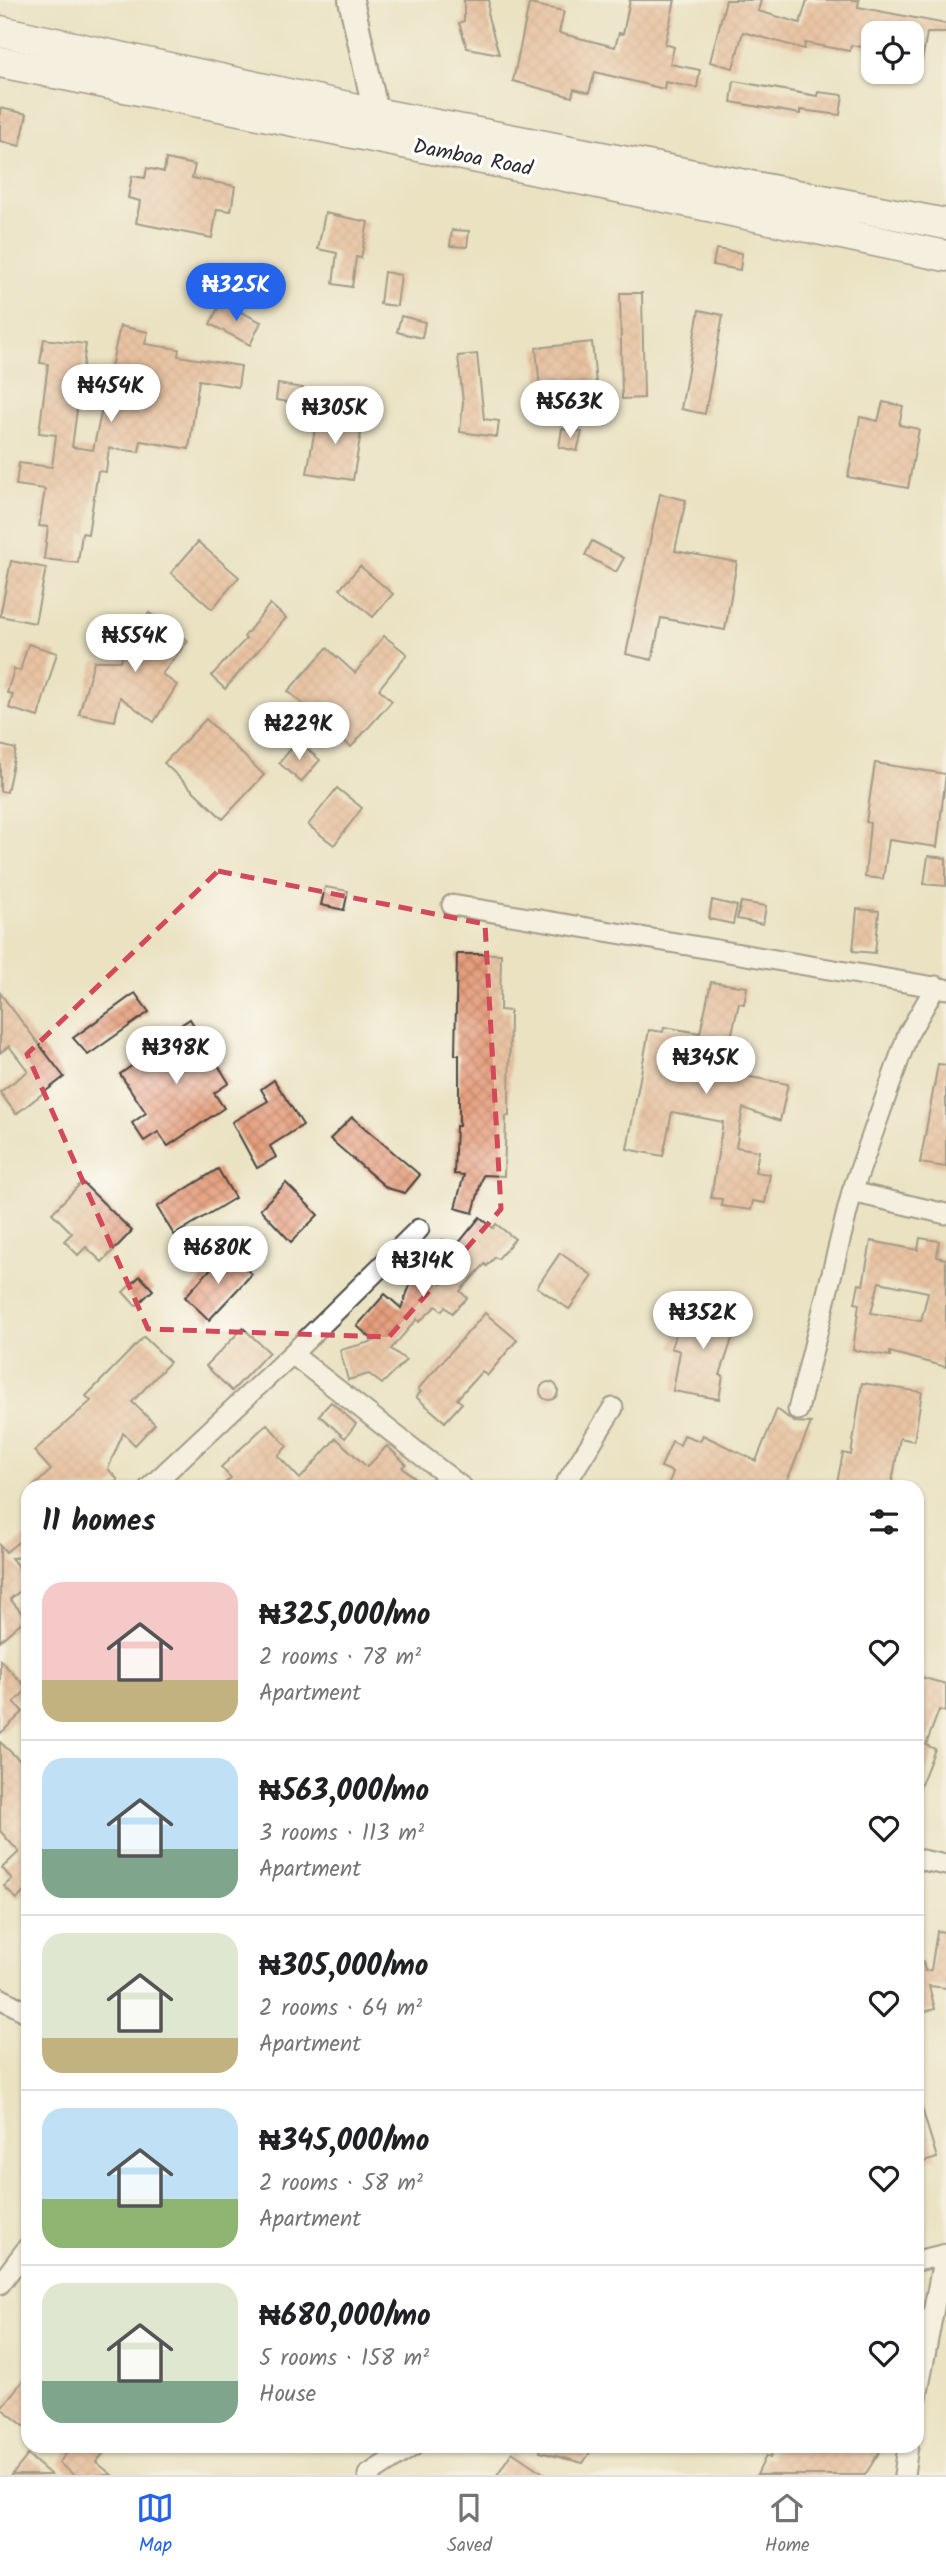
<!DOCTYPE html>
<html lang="en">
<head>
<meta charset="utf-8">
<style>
	body { margin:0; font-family:Kalam,sans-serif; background:#f2f2f2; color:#202124; height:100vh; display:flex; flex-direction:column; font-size:26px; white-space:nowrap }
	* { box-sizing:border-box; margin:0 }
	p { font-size:23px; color:#757577 }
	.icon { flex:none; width:38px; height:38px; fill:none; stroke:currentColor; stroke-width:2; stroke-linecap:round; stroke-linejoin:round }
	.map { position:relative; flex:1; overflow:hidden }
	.sheet { position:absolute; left:21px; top:1480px; width:903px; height:973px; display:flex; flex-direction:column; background:#fff; border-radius:21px; box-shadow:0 2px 5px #0004 }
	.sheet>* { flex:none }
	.tools { position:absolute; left:861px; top:21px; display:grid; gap:14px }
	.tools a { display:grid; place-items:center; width:63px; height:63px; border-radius:14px; background:#fff; box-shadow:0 2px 5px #0004; font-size:35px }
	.price { position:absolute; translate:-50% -60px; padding:0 16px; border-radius:24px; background:#fff; color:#222; font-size:23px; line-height:46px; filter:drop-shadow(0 2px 4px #0008) }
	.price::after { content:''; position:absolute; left:50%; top:42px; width:21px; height:16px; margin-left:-10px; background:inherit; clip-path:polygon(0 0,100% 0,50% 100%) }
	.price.on { background:#2563eb; color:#fff }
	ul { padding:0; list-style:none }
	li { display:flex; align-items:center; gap:21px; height:175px; padding:0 21px }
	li+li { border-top:2px solid #e0e0e0 }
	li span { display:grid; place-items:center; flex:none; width:196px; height:140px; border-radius:21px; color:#555 }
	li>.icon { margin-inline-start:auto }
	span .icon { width:84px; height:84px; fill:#fffc; stroke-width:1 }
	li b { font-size:30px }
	h2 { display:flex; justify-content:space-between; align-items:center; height:84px; padding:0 21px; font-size:30px }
	.tab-bar { display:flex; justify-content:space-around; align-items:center; height:98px; border-top:2px solid #e0e0e0; background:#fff; font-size:19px; color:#757577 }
	.tab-bar a { display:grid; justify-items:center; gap:4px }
	.tab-bar .on { color:#2563eb }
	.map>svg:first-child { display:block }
</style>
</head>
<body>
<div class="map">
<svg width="946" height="2475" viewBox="0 0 946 2475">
	<defs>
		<pattern id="building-cross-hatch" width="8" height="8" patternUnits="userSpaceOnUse" patternTransform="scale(1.75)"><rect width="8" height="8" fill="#e59b78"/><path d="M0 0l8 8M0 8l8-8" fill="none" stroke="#ba7f63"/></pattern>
	</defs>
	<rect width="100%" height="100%" fill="#fff"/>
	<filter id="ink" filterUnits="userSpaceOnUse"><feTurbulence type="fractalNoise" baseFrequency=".0143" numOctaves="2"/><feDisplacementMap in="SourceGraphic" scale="14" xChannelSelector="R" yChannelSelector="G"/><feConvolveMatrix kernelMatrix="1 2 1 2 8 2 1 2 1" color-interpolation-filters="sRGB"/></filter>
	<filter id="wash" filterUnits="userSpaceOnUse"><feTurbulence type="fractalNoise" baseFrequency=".00686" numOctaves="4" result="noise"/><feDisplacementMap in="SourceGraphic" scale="28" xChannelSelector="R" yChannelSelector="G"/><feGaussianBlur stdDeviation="1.57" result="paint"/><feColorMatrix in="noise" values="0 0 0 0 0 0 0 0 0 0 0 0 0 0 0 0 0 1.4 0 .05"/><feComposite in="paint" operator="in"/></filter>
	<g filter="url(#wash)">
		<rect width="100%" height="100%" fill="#ebe2c2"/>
		<g id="blocks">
			<g fill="url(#building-cross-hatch)" fill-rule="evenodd">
				<polygon points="464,0 489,0 488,17 499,54 467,48 459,23 464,21"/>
				<polygon points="630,0 675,0 665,44 674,47 670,64 700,70 697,88 665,82 664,89 595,72 589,93 574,89 572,97 513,81 529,4 564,11 559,33 615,47 619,33 623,34"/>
				<polygon points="726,0 761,0 758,11 800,23 807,0 859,0 858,7 946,24 946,33 927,33 920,72 912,71 912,33 873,33 873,49 851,45 850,51 805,43 804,49 743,32 733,68 710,62"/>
				<polygon points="734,81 817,96 818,92 843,95 840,115 800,110 800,114 731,102"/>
				<polygon points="0,108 27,114 20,146 0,141"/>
				<polygon points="166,159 195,165 192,178 235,186 231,211 217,209 212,238 136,223 140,201 128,198 132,176 145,178 147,168 164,172"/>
				<polygon points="325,213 368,222 361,258 356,257 352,287 333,284 337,253 318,249"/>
				<polygon points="452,230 469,231 467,247 450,246"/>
				<polygon points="716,249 742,253 740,270 713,265"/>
				<polygon points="384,272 401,275 397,306 380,304"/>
				<polygon points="620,293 642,293 644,398 622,399"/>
				<polygon points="221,302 261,322 250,345 210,324"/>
				<polygon points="699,310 723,315 705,414 681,409"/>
				<polygon points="401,316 425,322 422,338 397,332"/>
				<polygon points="120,326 148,332 145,344 179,349 178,356 241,366 238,387 199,380 189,449 141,441 139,452 109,448 106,472 98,471 88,534 82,533 78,563 44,559 48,527 39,526 45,489 16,485 19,463 52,467 56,435 39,433 48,364 40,363 44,339 86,344 72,447 93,450"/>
				<polygon points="592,342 596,384 540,389 536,348"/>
				<polygon points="477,354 484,419 499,421 497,437 460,432 463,402 458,356"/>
				<polygon points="278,384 303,388 301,404 276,400"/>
				<polygon points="883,402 903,406 899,425 919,429 908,488 848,477 860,417 878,421"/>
				<polygon points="318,412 363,420 353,480 307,473"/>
				<polygon points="562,429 582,432 577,451 559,447"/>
				<polygon points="660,494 686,500 675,551 737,562 725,630 661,618 652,660 626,654"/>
				<polygon points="592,541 624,558 616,572 585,555"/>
				<polygon points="198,542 239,577 212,609 171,573"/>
				<polygon points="11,561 46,568 35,623 0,616"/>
				<polygon points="360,566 393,594 373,617 340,589"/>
				<polygon points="270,604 286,618 225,689 211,676 246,639 244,637"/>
				<polygon points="149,613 188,641 162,674 177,685 154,722 120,697 115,721 79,714 94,661 120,661"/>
				<polygon points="384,636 407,654 379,689 392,701 351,747 288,691 327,648 355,673"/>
				<polygon points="28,644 57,653 38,717 9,708 13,694 7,693 14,669 20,671"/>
				<polygon points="206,719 264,775 223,819 164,763"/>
				<polygon points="298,741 320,760 301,782 279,763"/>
				<polygon points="0,745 16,749 7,792 0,791"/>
				<polygon points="875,763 946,774 937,847 889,840 883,879 865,877 870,823 866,822"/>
				<polygon points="337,788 362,808 334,845 308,825"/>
				<polygon points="928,856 946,858 946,886 924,884"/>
				<polygon points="325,887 348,891 344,910 321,905"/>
				<polygon points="712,900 737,906 733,924 709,919"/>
				<polygon points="741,902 766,906 763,924 737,919"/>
				<polygon points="857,909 879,911 875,953 853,951"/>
				<polygon points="457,954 501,954 500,1010 510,1011 509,1116 506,1116 504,1176 483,1175 473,1213 455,1208 464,1175 454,1174 456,1126 459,1126 459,1055 455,1055"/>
				<polygon points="711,982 747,987 744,1004 739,1003 723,1072 788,1084 780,1121 743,1108 736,1147 759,1151 755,1172 770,1174 765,1203 753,1201 751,1210 721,1206 722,1199 711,1198 723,1122 672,1112 663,1156 627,1149 649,1030 663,1032 664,1027 700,1033"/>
				<polygon points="0,993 64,1077 16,1114 0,1092 28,1071 9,1046 0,1053"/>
				<polygon points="135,993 149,1012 88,1055 73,1038"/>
				<polygon points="190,1019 229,1083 214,1093 224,1108 168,1146 158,1132 144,1141 132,1123 146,1113 120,1074 168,1041 164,1036"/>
				<polygon points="938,1064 946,1065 946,1167 920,1163"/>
				<polygon points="274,1080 303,1125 270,1146 276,1157 257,1168 232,1122 268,1101 261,1089"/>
				<polygon points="352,1117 420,1175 405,1193 387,1188 330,1139"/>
				<polygon points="218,1169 235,1198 174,1235 157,1207"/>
				<polygon points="82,1182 132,1231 102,1262 86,1247 78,1255 64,1241 72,1233 52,1213"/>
				<polygon points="286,1183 318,1215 291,1242 260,1209"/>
				<polygon points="480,1217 493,1228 496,1224 515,1239 498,1259 495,1257 487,1266 485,1264 460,1291 467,1298 452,1313 445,1307 442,1311 436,1306 419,1322 417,1319 391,1349 406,1360 382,1384 369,1374 348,1380 340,1350 374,1341 357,1326 385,1294 401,1308 417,1268 442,1240 453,1250"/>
				<path d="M920,1238L939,1241L937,1257L946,1259V1367L890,1352V1356L853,1350L859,1304L855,1303L859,1284L863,1285L871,1241L918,1250ZM879,1282L928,1292L921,1321L871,1313Z"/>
				<polygon points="225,1253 252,1274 209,1320 185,1297"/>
				<polygon points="560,1253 593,1276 569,1309 537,1287"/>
				<polygon points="140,1276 153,1290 136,1306 123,1292"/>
				<polygon points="695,1302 739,1318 720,1375 723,1376 719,1399 673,1391 680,1351 671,1348 677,1330 685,1333"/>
				<polygon points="485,1313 517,1340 487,1376 482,1371 457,1399 462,1403 445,1422 416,1397 421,1392 418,1389"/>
				<polygon points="243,1328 269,1352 232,1391 206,1366"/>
				<polygon points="144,1337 170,1362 132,1402 155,1424 135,1445 123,1433 108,1469 118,1480 109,1488 32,1488 51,1470 34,1451 91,1401 86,1396"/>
				<circle cx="549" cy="1391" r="9"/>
				<polygon points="862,1383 922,1392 914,1441 900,1438 891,1488 836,1488 843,1453 851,1455"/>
				<polygon points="331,1402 356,1424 345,1438 319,1415"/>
				<polygon points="777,1409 794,1422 811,1423 784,1488 667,1488 673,1472 661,1467 672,1441 680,1445 684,1435 700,1441 703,1435 756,1461"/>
				<polygon points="267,1424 287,1446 278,1456 300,1479 336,1438 367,1467 387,1446 406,1464 402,1467 426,1488 219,1488 231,1478 221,1467"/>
				<polygon points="28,1534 28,1557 11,1558 28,1579 28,1585 10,1599 26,1618 0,1641 0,1545 6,1552"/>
				<polygon points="0,1660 28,1689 14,1702 23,1712 0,1734"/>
				<polygon points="917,1676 946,1684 946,1712 939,1710 926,1745 935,1749 918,1792"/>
				<polygon points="0,1742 28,1768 28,1896 24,1892 17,1899 4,1886 12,1879 2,1868 19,1852 0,1831"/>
				<polygon points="937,1931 946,1932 946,1988 929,1986 935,2009 917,2014 917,1963 923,1962 925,1971 931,1970"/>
				<polygon points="917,2105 921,2105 937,2158 917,2164"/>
				<polygon points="28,2374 28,2429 1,2408"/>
				<polygon points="72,2446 110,2446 96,2462 112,2475 74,2475 59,2463"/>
				<polygon points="541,2446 594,2446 583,2463 540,2452"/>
				<polygon points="775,2446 883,2446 865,2475 757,2475 766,2456 770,2458"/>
				<polygon points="512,2452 546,2475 497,2475"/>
				<polygon points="28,2455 51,2475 12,2475"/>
			</g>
		</g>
	</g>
	<g filter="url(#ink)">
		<use href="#blocks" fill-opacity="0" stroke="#484642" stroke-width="2"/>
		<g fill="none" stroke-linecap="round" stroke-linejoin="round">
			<g stroke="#484642" stroke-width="23">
				<g id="minor">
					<polyline points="452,905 946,989"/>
					<polyline points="852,1192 946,1214"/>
					<polyline points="292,1354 463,1488"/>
					<polyline points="798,1410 852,1192 908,1034 936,986"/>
					<polyline points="149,1488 292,1354 419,1229"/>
					<polyline points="563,1488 613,1408"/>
					<polyline points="917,1859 946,1865"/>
					<polyline points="0,1998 28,2013"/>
					<polyline points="917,2261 946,2254"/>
					<polyline points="0,2284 28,2247"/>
					<polyline points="917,2397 944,2255"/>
					<polyline points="368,2475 413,2446"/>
					<polyline points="904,2475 908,2446"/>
				</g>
			</g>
			<g stroke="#484642" stroke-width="28">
				<polyline id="tertiary" points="351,0 379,127"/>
			</g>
			<g stroke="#484642" stroke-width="33">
				<g id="primary">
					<polyline points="0,31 375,113 946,224"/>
					<polyline points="0,62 508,164 946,256"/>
				</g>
			</g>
			<use href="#minor" stroke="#fff" stroke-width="19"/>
			<use href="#tertiary" stroke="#fff" stroke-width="24"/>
			<use href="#primary" stroke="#fff" stroke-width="30"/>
		</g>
	</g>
	<path d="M0 0H946V2475H0ZM218,871L485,924L501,1209L389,1337L148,1329L27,1054Z" fill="#ebe2c2" fill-opacity=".55" fill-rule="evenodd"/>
	<path fill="none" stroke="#d1495b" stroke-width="5" stroke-dasharray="14 9" stroke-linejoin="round" d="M218,871L485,924L501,1209L389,1337L148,1329L27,1054Z"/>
	<g text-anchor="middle" stroke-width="6" stroke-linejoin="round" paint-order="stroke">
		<g font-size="21" fill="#2b2b2b" stroke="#fff">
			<text transform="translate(473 157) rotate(11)" y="7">Damboa Road</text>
		</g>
	</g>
</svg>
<div class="tools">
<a><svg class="icon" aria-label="locate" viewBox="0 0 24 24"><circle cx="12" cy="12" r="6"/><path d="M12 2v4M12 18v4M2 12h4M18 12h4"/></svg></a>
</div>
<b class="price on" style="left:236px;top:323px">₦325K</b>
<b class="price" style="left:111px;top:424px">₦454K</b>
<b class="price" style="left:570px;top:440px">₦563K</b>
<b class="price" style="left:335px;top:446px">₦305K</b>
<b class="price" style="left:135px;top:674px">₦554K</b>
<b class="price" style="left:299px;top:762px">₦229K</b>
<b class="price" style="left:176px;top:1086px">₦398K</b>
<b class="price" style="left:706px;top:1096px">₦345K</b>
<b class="price" style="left:218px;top:1286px">₦680K</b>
<b class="price" style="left:423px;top:1299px">₦314K</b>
<b class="price" style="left:703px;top:1351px">₦352K</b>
<section class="sheet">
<h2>11 homes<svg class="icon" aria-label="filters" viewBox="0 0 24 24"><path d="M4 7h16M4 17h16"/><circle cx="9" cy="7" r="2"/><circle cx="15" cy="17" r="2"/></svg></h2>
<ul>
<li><span style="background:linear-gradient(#f6c9c9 70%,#c2b280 0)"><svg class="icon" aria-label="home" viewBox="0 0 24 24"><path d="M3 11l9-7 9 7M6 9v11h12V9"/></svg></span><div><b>₦325,000/mo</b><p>2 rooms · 78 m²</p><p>Apartment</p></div><svg class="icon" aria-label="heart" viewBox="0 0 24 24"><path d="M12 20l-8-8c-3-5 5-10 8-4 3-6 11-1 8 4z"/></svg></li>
<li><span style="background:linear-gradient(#bfe0f5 65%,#7fa58c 0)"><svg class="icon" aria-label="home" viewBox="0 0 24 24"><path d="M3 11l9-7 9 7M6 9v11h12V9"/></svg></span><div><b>₦563,000/mo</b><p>3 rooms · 113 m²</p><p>Apartment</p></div><svg class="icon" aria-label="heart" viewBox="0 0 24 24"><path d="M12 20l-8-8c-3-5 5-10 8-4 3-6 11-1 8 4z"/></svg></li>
<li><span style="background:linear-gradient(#dfe7d0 75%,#c2b280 0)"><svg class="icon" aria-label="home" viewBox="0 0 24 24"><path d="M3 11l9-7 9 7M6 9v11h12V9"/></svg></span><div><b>₦305,000/mo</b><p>2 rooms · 64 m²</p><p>Apartment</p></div><svg class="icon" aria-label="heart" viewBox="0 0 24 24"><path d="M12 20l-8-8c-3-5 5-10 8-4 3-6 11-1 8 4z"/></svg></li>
<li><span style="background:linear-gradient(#bfe0f5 65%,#8fb573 0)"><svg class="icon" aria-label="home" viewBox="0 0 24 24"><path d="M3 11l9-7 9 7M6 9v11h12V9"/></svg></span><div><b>₦345,000/mo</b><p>2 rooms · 58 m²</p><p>Apartment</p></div><svg class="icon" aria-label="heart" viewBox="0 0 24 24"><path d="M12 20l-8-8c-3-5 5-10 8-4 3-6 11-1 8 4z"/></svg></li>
<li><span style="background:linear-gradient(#dfe7d0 70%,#7fa58c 0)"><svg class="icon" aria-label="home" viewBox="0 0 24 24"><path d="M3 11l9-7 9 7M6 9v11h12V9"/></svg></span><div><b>₦680,000/mo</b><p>5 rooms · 158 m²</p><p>House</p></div><svg class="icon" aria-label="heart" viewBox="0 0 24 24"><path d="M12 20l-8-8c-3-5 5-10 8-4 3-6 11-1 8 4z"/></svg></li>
</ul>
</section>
</div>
<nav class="tab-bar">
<a class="on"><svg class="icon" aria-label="map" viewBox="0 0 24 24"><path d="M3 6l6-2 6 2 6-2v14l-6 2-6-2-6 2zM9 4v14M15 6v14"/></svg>Map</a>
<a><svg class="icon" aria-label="saved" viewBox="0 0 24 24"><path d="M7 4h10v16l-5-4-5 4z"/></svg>Saved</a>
<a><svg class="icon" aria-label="home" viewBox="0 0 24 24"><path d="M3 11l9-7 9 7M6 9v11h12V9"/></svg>Home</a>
</nav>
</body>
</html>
